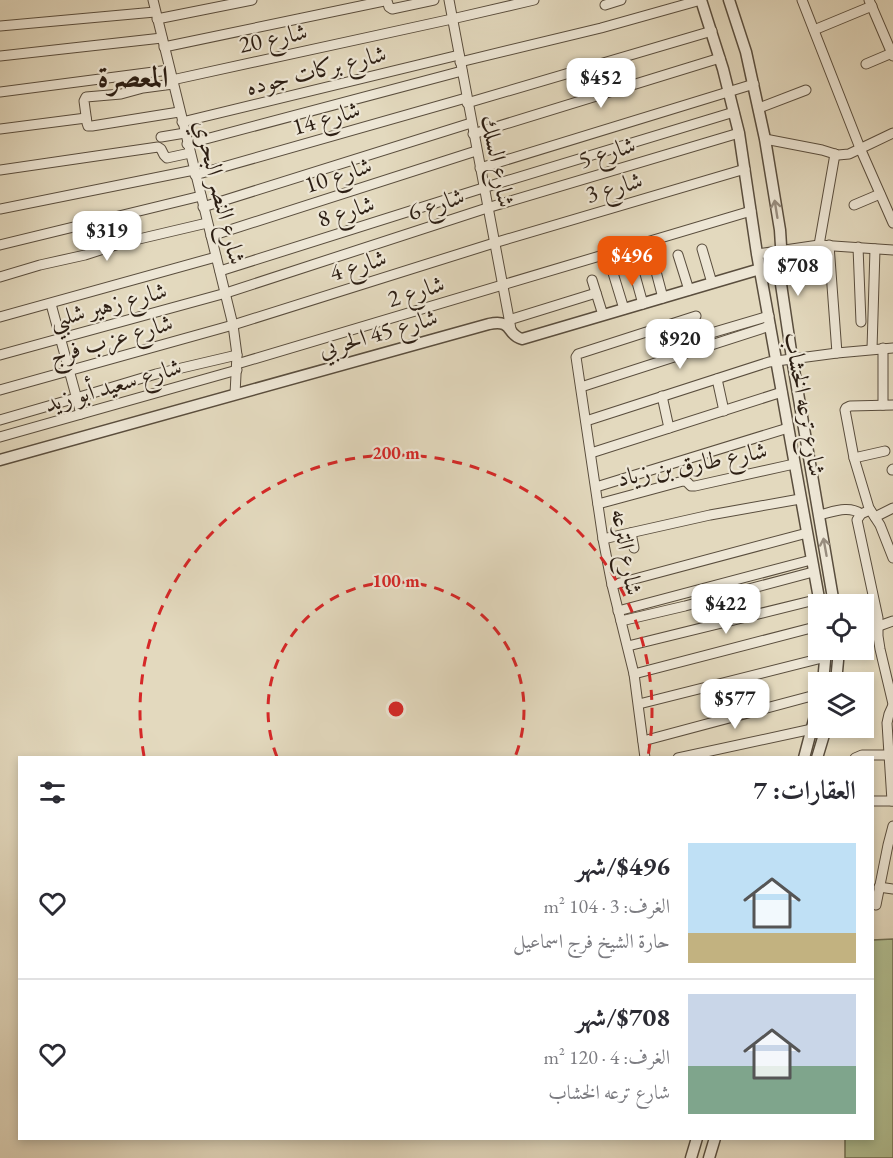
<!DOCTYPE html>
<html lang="ar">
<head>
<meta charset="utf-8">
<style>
	body { margin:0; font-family:"EB Garamond",Amiri,serif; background:#f2f2f3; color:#2b2b33; direction:rtl; height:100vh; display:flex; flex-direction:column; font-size:22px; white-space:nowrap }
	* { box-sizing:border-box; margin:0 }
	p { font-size:20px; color:#7c7c81 }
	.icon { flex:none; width:33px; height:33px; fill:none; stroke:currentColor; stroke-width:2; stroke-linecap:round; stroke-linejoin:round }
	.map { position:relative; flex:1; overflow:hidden; direction:ltr }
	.details { position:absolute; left:18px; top:756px; width:856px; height:384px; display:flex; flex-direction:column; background:#fff; border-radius:0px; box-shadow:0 3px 9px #0003; direction:rtl }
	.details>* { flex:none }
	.fabs { position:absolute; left:808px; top:594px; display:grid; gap:12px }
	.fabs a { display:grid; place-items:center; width:66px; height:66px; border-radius:0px; background:#fff; box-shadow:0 3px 9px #0003; font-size:30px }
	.price { position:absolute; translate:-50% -51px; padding:0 14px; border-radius:12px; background:#fff; color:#222; font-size:20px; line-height:39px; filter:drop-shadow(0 2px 3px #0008) }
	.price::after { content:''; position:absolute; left:50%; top:36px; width:18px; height:14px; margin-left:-9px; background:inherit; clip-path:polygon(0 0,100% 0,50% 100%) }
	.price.current { background:#ea580c; color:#fff }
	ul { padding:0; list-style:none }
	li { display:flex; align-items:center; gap:18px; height:150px; padding:0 18px }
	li+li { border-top:2px solid #e1e1e2 }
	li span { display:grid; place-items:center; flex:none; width:168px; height:120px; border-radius:0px; color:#555 }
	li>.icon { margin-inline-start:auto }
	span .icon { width:72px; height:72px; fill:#fffc; stroke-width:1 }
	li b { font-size:26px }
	h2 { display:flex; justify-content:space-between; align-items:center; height:72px; padding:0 18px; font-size:26px }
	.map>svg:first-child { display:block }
</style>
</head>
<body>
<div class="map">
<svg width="893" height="1158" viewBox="0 0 893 1158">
	<rect width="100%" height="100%" fill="#e3d9be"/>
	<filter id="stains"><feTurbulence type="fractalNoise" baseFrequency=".00333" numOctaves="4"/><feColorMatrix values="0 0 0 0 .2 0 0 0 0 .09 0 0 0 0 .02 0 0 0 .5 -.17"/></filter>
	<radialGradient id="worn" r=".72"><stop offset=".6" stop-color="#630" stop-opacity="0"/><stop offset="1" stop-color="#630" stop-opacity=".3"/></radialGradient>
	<polygon fill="#b2c093" stroke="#707054" stroke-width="1.5" points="893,939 893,1158 845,1158 845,1139 873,1138 873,940"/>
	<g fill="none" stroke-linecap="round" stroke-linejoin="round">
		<g stroke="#5a4e3e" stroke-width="11">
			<g id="minor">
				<polyline points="153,0 233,325 237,355 235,394"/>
				<polyline points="449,0 511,329"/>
				<polyline points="802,0 860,148 893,223"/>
				<polyline points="869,0 893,56"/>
				<polyline points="605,5 621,0"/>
				<polyline points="157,19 252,0"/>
				<polyline points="0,26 155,12"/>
				<polyline points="814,30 872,6"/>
				<polyline points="164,47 384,1 387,1 389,7 392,9 434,0"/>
				<polyline points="0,56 162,38"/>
				<polyline points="460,62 601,28 701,0"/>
				<polyline points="866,64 892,53"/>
				<polyline points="172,80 452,19 534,0"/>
				<polyline points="173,84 143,88 121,94 86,97 84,101 87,123 88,126 92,126 179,112"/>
				<polyline points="0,92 169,70"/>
				<polyline points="467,103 712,31"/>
				<polyline points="759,108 806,90"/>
				<polyline points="182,122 459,55"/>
				<polyline points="0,129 86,118"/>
				<polyline points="473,134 720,58"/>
				<polyline points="161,137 185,133"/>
				<polyline points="765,139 822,150 838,155 849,154 893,133"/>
				<polyline points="187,144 462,71"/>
				<polyline points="480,168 754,84"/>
				<polyline points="0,170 158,147 161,149 164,155 167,158 190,153"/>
				<polyline points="195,175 466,98"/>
				<polyline points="854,205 880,194"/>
				<polyline points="203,207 471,123"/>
				<polyline points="0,209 194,170"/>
				<polyline points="211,236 476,151"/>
				<polyline points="0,245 201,196"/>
				<polyline points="819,245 835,154"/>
				<polyline points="829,245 837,353"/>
				<polyline points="858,247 861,322"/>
				<polyline points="702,249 712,283"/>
				<polyline points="757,254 819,245 893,250"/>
				<polyline points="678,255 689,290"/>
				<polyline points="654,264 663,298"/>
				<polyline points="633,268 643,304"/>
				<polyline points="220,271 483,188 734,112"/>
				<polyline points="613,273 624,309"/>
				<polyline points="0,277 40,265 85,255 122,243 207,223"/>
				<polyline points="592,280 603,315"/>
				<polyline points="51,304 81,414"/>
				<polyline points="0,317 216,257"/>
				<polyline points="509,320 596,293"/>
				<polyline points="883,348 883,405"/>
				<polyline points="657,349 769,316"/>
				<polyline points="872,349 875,249"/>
				<polyline points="0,355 226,293 487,208 739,133"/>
				<polyline points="237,364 751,211"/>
				<polyline points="717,379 724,411"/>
				<polyline points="581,387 770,326"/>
				<polyline points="0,390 233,325 494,243 745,169"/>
				<polyline points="662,396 669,428"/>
				<polyline points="893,405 850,406 846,408 845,410 854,458 869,508 880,525 893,558"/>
				<polyline points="0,420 76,398 156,374 237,355"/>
				<polyline points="586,421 769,362 837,353 893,348"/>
				<polyline points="0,437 237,370"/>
				<polyline points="591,453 782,392"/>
				<polyline points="854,458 885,451"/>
				<polyline points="892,470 893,469"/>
				<polyline points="596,487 788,428"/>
				<polyline points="598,504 683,481 687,482 691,486 695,486 794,464"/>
				<polyline points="870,510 861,514 857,520 878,618 878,636 880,649 893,704"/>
				<path d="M819,515C833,512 849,505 861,514"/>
				<polyline points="875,517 893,508"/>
				<polyline points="631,533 634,548"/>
				<polyline points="603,539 710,515 800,499"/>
				<polyline points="612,585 807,533"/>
				<polyline points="618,611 811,560"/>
				<polyline points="621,621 685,606 813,572"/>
				<polyline points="879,626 893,621"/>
				<polyline points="628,646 819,599"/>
				<polyline points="634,674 819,626"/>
				<polyline points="639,704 826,657"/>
				<polyline points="643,741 819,694"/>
				<polyline points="645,758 634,674 612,585 603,539 576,357 578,354 696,316"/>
				<polyline points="678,758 812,729"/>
				<polyline points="855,758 862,755 889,755"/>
				<polyline points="873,801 893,801"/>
				<polyline points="892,801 887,723 889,714 893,705"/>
				<polyline points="879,887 893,889"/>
				<polyline points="876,905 888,845 893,826"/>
			</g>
		</g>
		<g stroke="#5a4e3e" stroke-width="13">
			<g id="tertiary">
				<polyline points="701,0 723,69 739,133 757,254 820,604"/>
				<polyline points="729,0 746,52 765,139 780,230 781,246 778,264 792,358 834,604"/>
				<path d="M0,460L489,324C514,319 506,335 522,339L760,269"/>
				<polyline points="823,682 826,650"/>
				<polyline points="836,682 839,650"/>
				<polyline points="804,758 819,701"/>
				<polyline points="817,758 826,728"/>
				<polyline points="691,1158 697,1138"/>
				<polyline points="709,1158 715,1138"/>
			</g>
		</g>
		<use href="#minor" stroke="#ede6d5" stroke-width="9"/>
		<use href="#tertiary" stroke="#ede6d5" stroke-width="10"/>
	</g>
	<defs><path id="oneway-shaft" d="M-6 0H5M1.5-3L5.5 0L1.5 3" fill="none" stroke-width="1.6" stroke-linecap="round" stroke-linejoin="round" transform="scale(1.5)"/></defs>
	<g stroke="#978c7e">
		<use href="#oneway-shaft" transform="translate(776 209) rotate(-99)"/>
		<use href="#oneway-shaft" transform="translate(825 547) rotate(-100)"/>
	</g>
	<g fill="none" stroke="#d62828" stroke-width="3" stroke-dasharray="10 8">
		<path d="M277 757A128 128 0 1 1 515 757"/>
		<path d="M144 756A256 256 0 1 1 648 756"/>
	</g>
	<g text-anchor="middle" stroke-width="4.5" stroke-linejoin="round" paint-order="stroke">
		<g font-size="24" fill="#2d1f14" stroke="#ede6d5">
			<text transform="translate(273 38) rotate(-12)" y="8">شارع 20</text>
			<text transform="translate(316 70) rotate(-14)" y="8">شارع بركات جوده</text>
			<text transform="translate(326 118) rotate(-16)" y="8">شارع 14</text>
			<text transform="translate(607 152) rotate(-17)" y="8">شارع 5</text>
			<text transform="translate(498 161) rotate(79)" y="8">شارع السلك</text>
			<text transform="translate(338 175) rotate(-18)" y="8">شارع 10</text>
			<text transform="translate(614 187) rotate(-16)" y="8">شارع 3</text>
			<text transform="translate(220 192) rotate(76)" y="8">شارع النصر البحري</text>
			<text transform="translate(436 204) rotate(-18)" y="8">شارع 6</text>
			<text transform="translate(346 211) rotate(-17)" y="8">شارع 8</text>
			<text transform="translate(358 265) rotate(-17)" y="8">شارع 4</text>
			<text transform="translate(416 291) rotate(-17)" y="8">شارع 2</text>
			<text transform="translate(108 305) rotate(-15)" y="8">شارع زهير شلبي</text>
			<text transform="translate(378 333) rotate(-16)" y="8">شارع 45 الحربي</text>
			<text transform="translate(111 339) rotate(-16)" y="8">شارع عزب فرج</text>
			<text transform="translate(113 385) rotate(-16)" y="8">شارع سعيد أبو زيد</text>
			<text transform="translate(805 404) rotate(80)" y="8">شارع ترعه الخشاب</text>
			<text transform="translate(692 464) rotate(-11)" y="8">شارع طارق بن زياد</text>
			<text transform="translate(627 552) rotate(80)" y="8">شارع الترعه</text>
		</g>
		<g font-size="30" font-weight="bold" fill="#2d1f14" stroke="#ede6d5">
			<text x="133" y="87">المعصرة</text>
		</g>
	</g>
	<circle cx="396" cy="709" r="9" fill="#d62828" stroke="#ede6d5" stroke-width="3"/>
	<g font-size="18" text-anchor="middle" font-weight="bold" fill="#d62828" stroke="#ede6d5" stroke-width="4.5" stroke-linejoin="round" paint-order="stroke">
		<text x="396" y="459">200 m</text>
		<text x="396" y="587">100 m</text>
	</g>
	<rect width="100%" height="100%" filter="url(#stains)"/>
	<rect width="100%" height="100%" fill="url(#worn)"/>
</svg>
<div class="fabs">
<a><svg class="icon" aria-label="locate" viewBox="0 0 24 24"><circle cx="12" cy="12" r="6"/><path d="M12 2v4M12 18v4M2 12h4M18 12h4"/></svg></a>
<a><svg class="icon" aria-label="layers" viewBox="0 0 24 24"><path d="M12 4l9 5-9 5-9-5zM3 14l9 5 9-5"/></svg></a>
</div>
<b class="price" style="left:601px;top:109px">$452</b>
<b class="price" style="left:107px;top:262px">$319</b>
<b class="price current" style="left:632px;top:287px">$496</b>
<b class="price" style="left:798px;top:297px">$708</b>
<b class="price" style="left:680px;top:370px">$920</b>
<b class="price" style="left:726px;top:635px">$422</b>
<b class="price" style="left:735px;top:730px">$577</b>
<section class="details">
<h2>العقارات: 7<svg class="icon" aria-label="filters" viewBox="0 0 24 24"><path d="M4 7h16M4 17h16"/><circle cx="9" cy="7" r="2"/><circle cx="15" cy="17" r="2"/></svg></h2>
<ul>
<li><span style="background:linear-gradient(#bfe0f5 75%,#c2b280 0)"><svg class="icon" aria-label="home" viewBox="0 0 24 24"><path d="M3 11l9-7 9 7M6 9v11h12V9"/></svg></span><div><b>$496/شهر</b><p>الغرف: 3 · 104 m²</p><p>حارة الشيخ فرج اسماعيل</p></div><svg class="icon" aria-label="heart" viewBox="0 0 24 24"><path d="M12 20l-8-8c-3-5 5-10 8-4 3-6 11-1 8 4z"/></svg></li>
<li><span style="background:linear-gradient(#c9d6e8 60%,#7fa58c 0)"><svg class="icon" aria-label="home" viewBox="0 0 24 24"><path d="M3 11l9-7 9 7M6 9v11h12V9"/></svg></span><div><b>$708/شهر</b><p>الغرف: 4 · 120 m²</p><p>شارع ترعه الخشاب</p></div><svg class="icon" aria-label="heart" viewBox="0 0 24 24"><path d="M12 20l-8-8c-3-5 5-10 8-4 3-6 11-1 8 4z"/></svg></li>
</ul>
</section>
</div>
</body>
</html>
